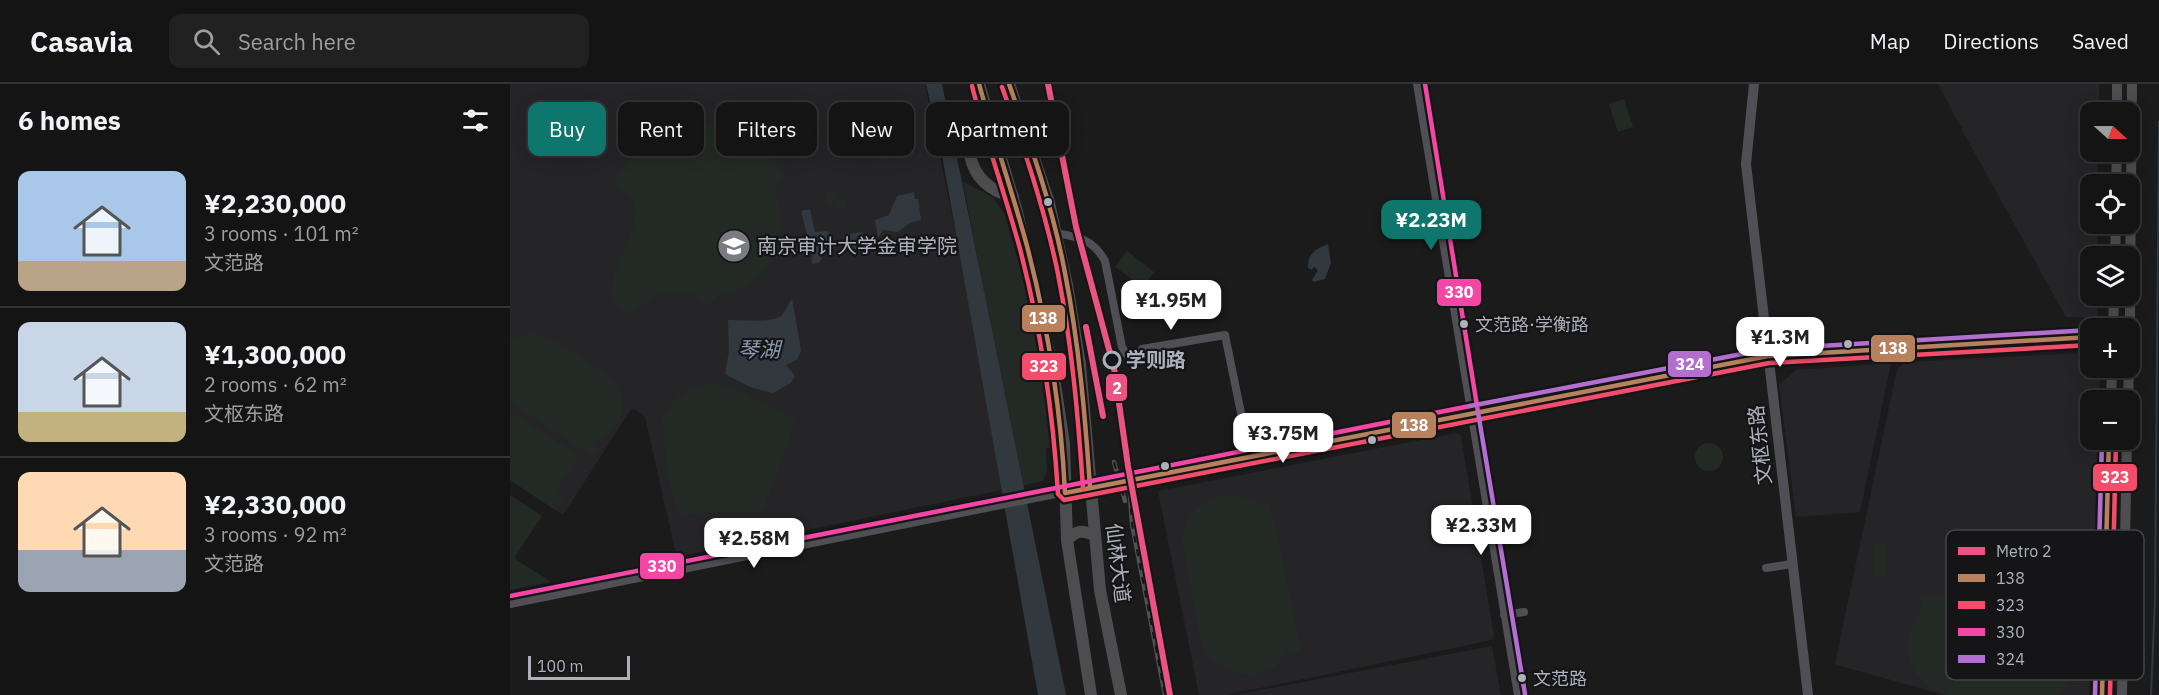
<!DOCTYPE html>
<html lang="en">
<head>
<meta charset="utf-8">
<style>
	body { margin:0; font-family:"IBM Plex Sans","Noto Sans SC",sans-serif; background:#212122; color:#f1f3f6; height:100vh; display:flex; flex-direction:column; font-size:22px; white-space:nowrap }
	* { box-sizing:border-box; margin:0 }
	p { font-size:20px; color:#9d9ea0 }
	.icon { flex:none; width:33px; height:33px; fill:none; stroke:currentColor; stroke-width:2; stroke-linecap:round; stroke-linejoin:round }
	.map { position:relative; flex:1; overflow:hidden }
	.panel { display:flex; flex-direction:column; background:#141414; width:510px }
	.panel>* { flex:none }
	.top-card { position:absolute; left:18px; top:18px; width:570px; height:54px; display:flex; gap:12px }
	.needle { width:39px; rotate:111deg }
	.controls { position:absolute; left:1570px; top:18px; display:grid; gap:12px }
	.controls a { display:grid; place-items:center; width:60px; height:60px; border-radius:12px; background:#141414; box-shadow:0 3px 15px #0003,0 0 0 2px #333334; font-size:30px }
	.scale { position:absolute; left:18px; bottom:15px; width:102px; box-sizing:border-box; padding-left:6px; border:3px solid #aeb1bb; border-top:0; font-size:16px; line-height:21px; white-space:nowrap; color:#aeb1bb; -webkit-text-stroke:4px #151517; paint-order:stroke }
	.price { position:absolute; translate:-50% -51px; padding:0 14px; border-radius:12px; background:#fff; color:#222; font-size:20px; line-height:39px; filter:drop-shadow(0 2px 3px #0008) }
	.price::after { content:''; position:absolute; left:50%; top:36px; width:18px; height:14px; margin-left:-9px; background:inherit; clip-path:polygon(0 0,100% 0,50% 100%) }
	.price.active { background:#0f766e; color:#fff }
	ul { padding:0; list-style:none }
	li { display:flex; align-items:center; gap:18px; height:150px; padding:0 18px }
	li+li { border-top:2px solid #333334 }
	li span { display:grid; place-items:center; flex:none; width:168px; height:120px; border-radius:12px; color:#555 }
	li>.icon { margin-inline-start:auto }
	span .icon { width:72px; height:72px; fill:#fffc; stroke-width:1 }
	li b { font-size:26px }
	h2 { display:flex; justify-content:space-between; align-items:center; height:72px; padding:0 18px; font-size:26px }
	.pill { padding:0 21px; border-radius:12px; background:#141414; box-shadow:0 3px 15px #0003,0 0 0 2px #333334; font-size:21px; line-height:54px }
	.pill.active { background:#0f766e; color:#fff }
	header { display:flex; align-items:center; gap:36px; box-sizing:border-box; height:84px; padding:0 30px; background:#141414; border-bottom:2px solid #333334 }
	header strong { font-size:28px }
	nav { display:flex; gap:33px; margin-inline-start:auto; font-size:21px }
	.search { width:420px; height:54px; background:#212122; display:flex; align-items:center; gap:15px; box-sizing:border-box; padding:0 21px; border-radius:12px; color:#9d9ea0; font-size:22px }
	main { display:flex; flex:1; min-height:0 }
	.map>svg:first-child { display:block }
</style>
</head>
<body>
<header>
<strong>Casavia</strong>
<div class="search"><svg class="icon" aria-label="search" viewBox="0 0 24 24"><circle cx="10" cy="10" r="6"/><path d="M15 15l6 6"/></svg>Search here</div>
<nav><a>Map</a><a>Directions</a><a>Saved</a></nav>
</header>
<main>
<section class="panel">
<h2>6 homes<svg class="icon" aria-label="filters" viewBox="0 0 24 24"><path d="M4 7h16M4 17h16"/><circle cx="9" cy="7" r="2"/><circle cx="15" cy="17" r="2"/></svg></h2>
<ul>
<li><span style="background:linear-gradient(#a9c7e8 75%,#b9a48a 0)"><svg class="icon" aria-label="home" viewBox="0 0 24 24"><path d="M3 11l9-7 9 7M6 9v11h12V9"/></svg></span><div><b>¥2,230,000</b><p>3 rooms · 101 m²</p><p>文范路</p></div></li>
<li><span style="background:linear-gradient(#c9d6e8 75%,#c2b280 0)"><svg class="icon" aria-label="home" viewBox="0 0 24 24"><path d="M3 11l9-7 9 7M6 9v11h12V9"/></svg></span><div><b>¥1,300,000</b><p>2 rooms · 62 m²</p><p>文枢东路</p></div></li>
<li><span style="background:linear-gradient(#ffd9b3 65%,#9aa5b1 0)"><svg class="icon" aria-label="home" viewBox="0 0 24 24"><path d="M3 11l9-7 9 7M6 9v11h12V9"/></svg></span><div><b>¥2,330,000</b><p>3 rooms · 92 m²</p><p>文范路</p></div></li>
</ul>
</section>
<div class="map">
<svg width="1649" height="611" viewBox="0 0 1649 611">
	<rect width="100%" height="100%" fill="#1b1b1b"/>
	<g fill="#252527">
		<polygon points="0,0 415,0 496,394 492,406 170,472 165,466 135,333 124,325 120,327 53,431 0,396"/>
		<polygon points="1428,0 1589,0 1589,28 1581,28 1581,68 1588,68 1588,100 1581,100 1581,140 1588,140 1588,172 1581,172 1581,212 1588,212 1588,234 1556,233 1452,46 1453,42 1449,40"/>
		<polygon points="1572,269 1581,275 1581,284 1586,284 1590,293 1589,316 1581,316 1581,356 1588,356 1579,611 1435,611 1327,581 1325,579 1387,285 1396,278"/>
		<polygon points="1381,279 1350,428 1286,433 1269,300 1287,286"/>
		<polygon points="947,349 951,352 984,552 982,556 716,611 689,611 648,407"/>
		<polygon points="982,562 991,611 724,611"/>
	</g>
	<g fill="#232a25">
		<polygon points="1114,15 1123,43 1108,48 1099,20"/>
		<polygon points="387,16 396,71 369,77 365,59 340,64 333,27"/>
		<path d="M184,40C224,40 256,58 275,93L265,105C276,140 271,185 234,203C220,210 208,206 199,222C177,200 145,204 126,228H116C74,204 145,142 120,111C116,106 109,103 104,99C120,66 147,45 184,40Z"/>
		<polygon points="453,98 483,113 495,131 527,244 542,365 536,364 537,387 533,397 511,402"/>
		<polygon points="326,107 328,117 336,115 338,124 327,126 325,119 317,120 315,109"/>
		<polygon points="617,167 644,188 633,203 605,183"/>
		<path d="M21,249C40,251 96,286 107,302C123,326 105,353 80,359L88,365L83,372L0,318V256Z"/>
		<path d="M204,299L233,309L286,336L254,424L247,430L210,427L174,431C158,424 154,353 152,334C163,313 180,301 204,299Z"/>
		<polygon points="0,327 69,372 46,407 54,412 45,426 0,396"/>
		<circle cx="1199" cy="373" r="14"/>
		<polygon points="0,411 32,432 4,474 41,498 0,506"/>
		<path d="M715,411L736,414L749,421L760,418L791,567L781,569L779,566L764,584L742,591L726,589L705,579L692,562L672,456C675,430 690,417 715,411Z"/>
		<rect x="1365" y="460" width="12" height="32"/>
		<path d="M1411,512L1576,516V527H1561C1588,554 1581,595 1545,611H1444C1414,607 1392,582 1399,551C1401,543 1407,538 1410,531C1412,526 1411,517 1411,512Z"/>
	</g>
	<g fill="#31383e">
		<polygon points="416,0 432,0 556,611 528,611 431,65"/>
		<polygon points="404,108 405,115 408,115 411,136 400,139 388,148 373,146 368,154 365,136 379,131 387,112"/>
		<polygon points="300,125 305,148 318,147 321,159 314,167 310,178 302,180 301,174 303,173 291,127"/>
		<polygon points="352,148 355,167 349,168 334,160 333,151"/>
		<path d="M818,160L821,179L815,195L804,198L802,196L808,186L804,183L801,186L798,184C797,170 806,165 818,160Z"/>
		<path d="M282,215L291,266L288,275L276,281L285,292L281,299L263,309L240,303L215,290L219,267L218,236C230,236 263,239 271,232C275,228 278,220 282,215Z"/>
	</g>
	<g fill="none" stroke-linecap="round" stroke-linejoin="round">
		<polyline stroke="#31383e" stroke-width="2" points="1641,611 1645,515 1649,38"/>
		<g stroke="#505054" stroke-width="8">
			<polyline points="907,0 1008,611"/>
			<path d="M546,149C568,153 583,155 595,177L612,263L617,271L626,272L632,265L715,251L740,373"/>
			<polyline points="1256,484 1282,480"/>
			<polyline points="0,520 580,403 1258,272 1581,253"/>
			<polyline points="994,531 1014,528"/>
		</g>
		<polyline stroke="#505054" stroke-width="10" points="1244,0 1236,80 1298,611"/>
		<g stroke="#4e4e52" stroke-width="10">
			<polyline points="1607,0 1607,28"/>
			<polyline points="1606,100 1607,68"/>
			<polyline points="1605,172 1606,140"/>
			<polyline points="1620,209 1622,0"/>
			<polyline points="1603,244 1604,212"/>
			<polyline points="1620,244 1620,212"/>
			<polyline points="1601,316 1602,284"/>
			<polyline points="1618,316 1619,284"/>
			<polyline points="1592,611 1599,356"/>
			<polyline points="1612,611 1617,356"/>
		</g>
		<g stroke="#4d4d50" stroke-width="12">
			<polyline points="469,0 507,128 543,287 554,360 557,456 581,611"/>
			<polyline points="499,0 539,119 557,201 570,281 590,506 611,611"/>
			<path d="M471,9C452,50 450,99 503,113"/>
			<path d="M557,456C567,446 572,446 584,451"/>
		</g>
		<g stroke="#505154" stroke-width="4.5">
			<g id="rail">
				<polyline points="604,378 615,417"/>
				<polyline points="618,382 622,440 655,611"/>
			</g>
		</g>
		<use href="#rail" stroke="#151517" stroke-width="2" stroke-dasharray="7" stroke-linecap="butt"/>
		<g stroke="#151517" stroke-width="9">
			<g id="bus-1">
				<path d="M469,0C484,54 502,107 517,162C538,243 551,325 555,409L1258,272L1581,253"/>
				<path d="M499,0C521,62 543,124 555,189C569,260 575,331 580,403"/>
				<polyline points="1592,611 1599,356"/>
			</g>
		</g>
		<g stroke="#151517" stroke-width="9">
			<g id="bus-2">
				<path d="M462,2C476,57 495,110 510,165C531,246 543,327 548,410L554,416L1259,279L1581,261"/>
				<path d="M492,3C514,64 535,126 548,190C562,261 568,332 573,404"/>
				<polyline points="1600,611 1606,356"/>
			</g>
		</g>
		<g stroke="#151517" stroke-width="9">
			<g id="bus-3">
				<polyline points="915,0 968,328"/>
				<polyline points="0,512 960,322"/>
			</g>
		</g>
		<g stroke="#151517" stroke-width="9">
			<g id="bus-4">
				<polyline points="960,322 1258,265 1581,246"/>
				<polyline points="968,328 1015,610"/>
				<polyline points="1585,611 1592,356"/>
			</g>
		</g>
		<use href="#bus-1" stroke="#b6815c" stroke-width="4.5"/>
		<use href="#bus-2" stroke="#f44d6c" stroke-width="4.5"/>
		<use href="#bus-3" stroke="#f346a5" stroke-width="4.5"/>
		<use href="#bus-4" stroke="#b36fd0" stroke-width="4.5"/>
		<g stroke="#151517" stroke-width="10">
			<g id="metro-1">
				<polyline points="538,0 566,143 604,284 618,382 660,611"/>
				<polyline points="576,243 593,332"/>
			</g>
		</g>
		<use href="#metro-1" stroke="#eb5383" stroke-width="6"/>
	</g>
	<defs>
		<g id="university-disc" transform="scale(1.725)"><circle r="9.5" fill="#7b7c83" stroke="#151517"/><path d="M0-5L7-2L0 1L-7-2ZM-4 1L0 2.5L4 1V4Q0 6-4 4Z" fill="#fff"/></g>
	</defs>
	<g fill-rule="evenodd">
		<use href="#university-disc" x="224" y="162"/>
	</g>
	<g fill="#aeb1bb" stroke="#151517" stroke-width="2">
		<circle cx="538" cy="118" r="5"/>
		<circle cx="954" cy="240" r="5"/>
		<circle cx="1338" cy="260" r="5"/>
		<circle cx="862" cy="356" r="5"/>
		<circle cx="655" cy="382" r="5"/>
		<circle cx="1012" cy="594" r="5"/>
	</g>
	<circle fill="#151517" stroke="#aeb1bb" stroke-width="3" cx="602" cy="276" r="8"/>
	<g text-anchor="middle" stroke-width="4.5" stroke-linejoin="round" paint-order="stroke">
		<g font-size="18" fill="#aeb1bb" stroke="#151517" text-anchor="start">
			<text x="965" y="247">文范路·学衡路</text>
			<text x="1023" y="601">文范路</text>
		</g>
		<g font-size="20" fill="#aeb1bb" stroke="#151517" text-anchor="start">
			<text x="247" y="169">南京审计大学金审学院</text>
		</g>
		<g font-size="20" font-weight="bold" fill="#aeb1bb" stroke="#151517" text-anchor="start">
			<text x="616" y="283">学则路</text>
		</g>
		<g font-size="20" fill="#aeb1bb" stroke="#151517">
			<text transform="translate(1250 361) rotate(-96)" y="7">文枢东路</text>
			<text transform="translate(608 479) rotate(83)" y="7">仙林大道</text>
		</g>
		<g font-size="21" font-style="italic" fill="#889db3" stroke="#151517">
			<text x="249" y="273">琴湖</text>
		</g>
	</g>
	<rect x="1436" y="446" width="198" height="150" rx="9" fill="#151517" stroke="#434448" stroke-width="1.5"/>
	<rect x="1448" y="463" width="27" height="8" fill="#eb5383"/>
	<rect x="1448" y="490" width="27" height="8" fill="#b6815c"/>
	<rect x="1448" y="517" width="27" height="8" fill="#f44d6c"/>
	<rect x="1448" y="544" width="27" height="8" fill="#f346a5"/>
	<rect x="1448" y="571" width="27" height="8" fill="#b36fd0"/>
	<g font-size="16" fill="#aeb1bb">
		<text x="1486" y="473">Metro 2</text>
		<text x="1486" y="500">138</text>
		<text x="1486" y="527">323</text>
		<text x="1486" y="554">330</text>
		<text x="1486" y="581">324</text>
	</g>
	<g stroke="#151517" stroke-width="2">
		<rect x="926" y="194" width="46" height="29" rx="6" fill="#f346a5"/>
		<rect x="511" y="220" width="45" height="29" rx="6" fill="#b6815c"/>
		<rect x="1360" y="250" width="46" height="29" rx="6" fill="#b6815c"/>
		<rect x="1157" y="266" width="45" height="28" rx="6" fill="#b36fd0"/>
		<rect x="511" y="268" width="46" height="29" rx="6" fill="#f44d6c"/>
		<rect x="595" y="289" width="23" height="29" rx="6" fill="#eb5383"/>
		<rect x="881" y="327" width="46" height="28" rx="6" fill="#b6815c"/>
		<rect x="1582" y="379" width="46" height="29" rx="6" fill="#f44d6c"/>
		<rect x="129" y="468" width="46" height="28" rx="6" fill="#f346a5"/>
	</g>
	<g font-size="16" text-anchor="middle" font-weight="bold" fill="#fff">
		<text x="949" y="214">330</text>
		<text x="533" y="240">138</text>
		<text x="1383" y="270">138</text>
		<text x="1180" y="286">324</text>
		<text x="534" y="288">323</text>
		<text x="607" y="310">2</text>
		<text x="904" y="347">138</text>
		<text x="1605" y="399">323</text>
		<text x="152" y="488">330</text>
	</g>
</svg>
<div class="controls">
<a><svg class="needle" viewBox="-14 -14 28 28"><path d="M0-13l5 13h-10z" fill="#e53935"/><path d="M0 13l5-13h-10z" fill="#9d9ea0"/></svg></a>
<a><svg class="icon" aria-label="locate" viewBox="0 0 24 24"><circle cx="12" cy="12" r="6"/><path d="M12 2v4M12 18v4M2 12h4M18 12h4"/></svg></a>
<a><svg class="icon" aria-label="layers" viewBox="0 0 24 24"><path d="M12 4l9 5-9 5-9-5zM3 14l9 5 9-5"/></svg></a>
<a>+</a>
<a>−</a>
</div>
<div class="scale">100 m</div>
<b class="price active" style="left:921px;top:167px">¥2.23M</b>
<b class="price" style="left:661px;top:247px">¥1.95M</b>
<b class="price" style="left:1270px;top:284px">¥1.3M</b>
<b class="price" style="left:773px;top:380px">¥3.75M</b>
<b class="price" style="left:971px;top:472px">¥2.33M</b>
<b class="price" style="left:244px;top:485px">¥2.58M</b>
<div class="top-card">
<a class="pill active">Buy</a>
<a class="pill">Rent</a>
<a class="pill">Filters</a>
<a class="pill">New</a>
<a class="pill">Apartment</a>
</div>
</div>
</main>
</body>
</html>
